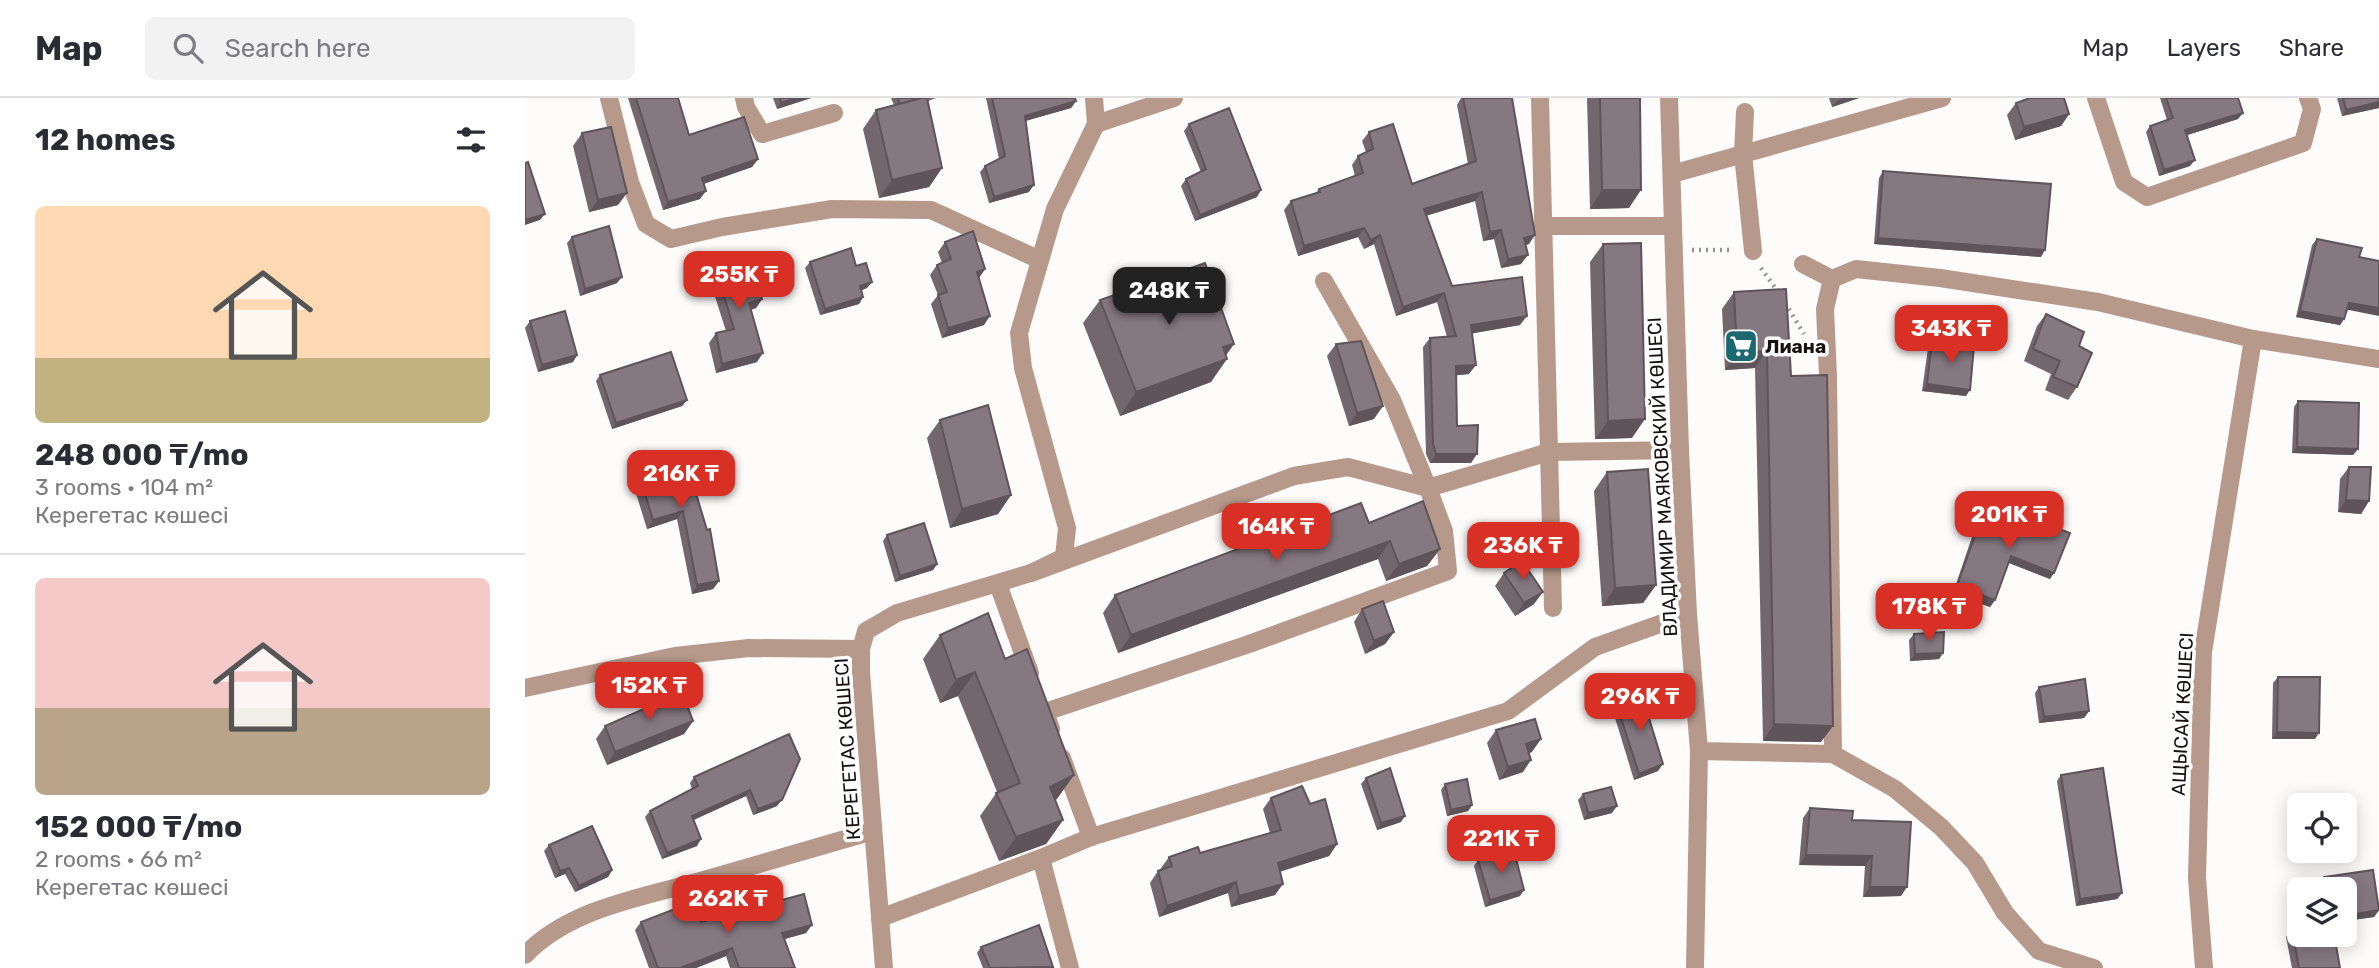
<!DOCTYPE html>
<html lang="en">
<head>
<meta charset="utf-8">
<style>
	body { margin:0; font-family:Rubik,sans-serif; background:#f2f2f3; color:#2b2b33; height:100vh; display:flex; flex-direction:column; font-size:26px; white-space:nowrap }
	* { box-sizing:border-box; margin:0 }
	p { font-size:23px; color:#7c7c81 }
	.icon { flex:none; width:38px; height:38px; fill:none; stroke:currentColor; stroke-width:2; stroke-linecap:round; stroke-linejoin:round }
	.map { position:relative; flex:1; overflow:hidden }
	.sheet { display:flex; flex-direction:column; background:#fff; width:525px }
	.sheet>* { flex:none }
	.buttons { position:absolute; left:1762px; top:695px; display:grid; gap:14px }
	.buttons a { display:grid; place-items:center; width:70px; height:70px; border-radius:10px; background:#fff; box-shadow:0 4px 18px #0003; font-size:35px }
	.price { position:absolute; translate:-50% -60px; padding:0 16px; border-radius:14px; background:#d93025; color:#fff; font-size:23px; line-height:46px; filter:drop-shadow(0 2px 4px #0008) }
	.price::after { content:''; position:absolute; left:50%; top:42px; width:21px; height:16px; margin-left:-10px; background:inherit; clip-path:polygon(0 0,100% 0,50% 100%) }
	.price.current { background:#222; color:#fff }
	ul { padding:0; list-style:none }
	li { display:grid; align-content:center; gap:14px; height:371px; padding:0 35px }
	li+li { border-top:2px solid #e1e1e2 }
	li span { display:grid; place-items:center; height:217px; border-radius:10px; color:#555 }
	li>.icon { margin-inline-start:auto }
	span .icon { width:126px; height:126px; fill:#fffc; stroke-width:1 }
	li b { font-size:30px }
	h2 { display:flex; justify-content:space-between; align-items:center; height:84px; padding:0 35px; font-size:30px }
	header { display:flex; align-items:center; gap:42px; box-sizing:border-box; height:98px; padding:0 35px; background:#fff; border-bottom:2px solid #e1e1e2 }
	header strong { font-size:33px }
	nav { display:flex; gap:38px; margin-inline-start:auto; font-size:24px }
	.search { width:490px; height:63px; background:#f2f2f3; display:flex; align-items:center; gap:18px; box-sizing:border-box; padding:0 24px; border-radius:10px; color:#7c7c81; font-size:26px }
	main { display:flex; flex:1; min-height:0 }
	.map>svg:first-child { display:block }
</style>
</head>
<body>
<header>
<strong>Map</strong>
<div class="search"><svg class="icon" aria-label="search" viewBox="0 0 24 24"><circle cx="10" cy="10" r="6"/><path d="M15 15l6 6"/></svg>Search here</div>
<nav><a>Map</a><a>Layers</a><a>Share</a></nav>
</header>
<main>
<section class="sheet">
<h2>12 homes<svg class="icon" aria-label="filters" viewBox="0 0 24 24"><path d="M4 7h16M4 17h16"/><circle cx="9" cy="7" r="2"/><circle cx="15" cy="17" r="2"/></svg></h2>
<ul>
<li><span style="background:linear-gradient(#ffd9b3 70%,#c2b280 0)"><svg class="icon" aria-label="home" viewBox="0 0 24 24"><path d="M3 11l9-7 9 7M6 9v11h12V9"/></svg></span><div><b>248 000 ₸/mo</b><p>3 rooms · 104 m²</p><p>Керегетас көшесі</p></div></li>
<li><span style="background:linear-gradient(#f6c9c9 60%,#b9a48a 0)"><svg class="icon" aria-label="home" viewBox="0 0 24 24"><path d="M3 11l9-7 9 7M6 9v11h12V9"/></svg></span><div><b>152 000 ₸/mo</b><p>2 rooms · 66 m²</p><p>Керегетас көшесі</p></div></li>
</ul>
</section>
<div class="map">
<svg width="1854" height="870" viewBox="0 0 1854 870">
	<rect width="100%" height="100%" fill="#fefbfb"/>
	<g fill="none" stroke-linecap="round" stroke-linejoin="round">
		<g stroke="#979393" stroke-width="4.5" stroke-dasharray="2 5" stroke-linecap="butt">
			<polyline points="1167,152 1207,152"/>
			<polyline points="1236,170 1253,194"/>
			<polyline points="1260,205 1279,236"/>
		</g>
		<g stroke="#b6998a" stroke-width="18">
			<polyline points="84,0 105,84 121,126 146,141 197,129 307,111 406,112 515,162"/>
			<polyline points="219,0 221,9 237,36 309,15"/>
			<polyline points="1015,0 1028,510"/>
			<polyline points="1144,0 1155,352 1163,516 1174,653 1308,656 1370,691 1416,729 1450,765 1480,815 1514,853 1569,870"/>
			<polyline points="1571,0 1599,84 1622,99 1778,45 1787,11 1783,0"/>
			<polyline points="1220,14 1218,56 1228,153"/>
			<polyline points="571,26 649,0"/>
			<polyline points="1147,76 1417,0"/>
			<polyline points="1018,128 1148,128"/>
			<polyline points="1278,166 1307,181 1331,171 1415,180 1573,204 1728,241 1854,261"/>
			<polyline points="1307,181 1300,211 1303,278 1308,656"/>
			<polyline points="799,183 867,302 903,390 1024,354 1155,352"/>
			<polyline points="506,475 769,378 823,369 903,390 919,433 923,473 724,546 520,614 526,631"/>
			<polyline points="473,486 505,575"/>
			<polyline points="0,590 150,558 224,550 336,551"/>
			<polyline points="537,660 566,739"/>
			<polyline points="355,820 516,760"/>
			<path d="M0,857C45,810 119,799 179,782C236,765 292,749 348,733"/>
			<polyline points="359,870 336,574 336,551 341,533 372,515 506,475 539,459 542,430 498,270 494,235 530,111 571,26 569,0"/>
			<polyline points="545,870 516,760 566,739 983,613 1070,549 1163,516"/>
			<polyline points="1170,870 1174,653"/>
			<polyline points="1679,870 1672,780 1678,554 1728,241"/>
		</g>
	</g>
	<g fill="#73676e">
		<polygon points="103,0 153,0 164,37 233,61 227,69 179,86 175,101 138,112"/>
		<polygon points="248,0 286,0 252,11"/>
		<polygon points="366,0 411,0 403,3 417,70 404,89 354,100 338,31 351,12 369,7"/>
		<polygon points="461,0 550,0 551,3 546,10 501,23 504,94 464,105 455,74 460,68 474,61"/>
		<polygon points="936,0 987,0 1004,146 1001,147 996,166 976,170 969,141 958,143 950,103 901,118 927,188 995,227 947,235 944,276 931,277 932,328 946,365 905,365 901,356 898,249 905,240 922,239 912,204 871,218 849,146 839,151 833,139 773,158 759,112 766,103 790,96 794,91 830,78 827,67 833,58 841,54 837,43 844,34 887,86 943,66 932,7"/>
		<polygon points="1062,0 1115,0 1104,110 1065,111"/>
		<polygon points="1304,0 1334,0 1307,9"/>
		<polygon points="1635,0 1713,0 1713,21 1662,37 1665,68 1634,78 1621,34 1625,28 1642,22"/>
		<polygon points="1812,0 1854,0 1854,10 1817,18"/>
		<polygon points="1491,5 1544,16 1536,28 1490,42 1482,17"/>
		<polygon points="664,26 732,99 670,123 656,88 661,81 676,74 659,33"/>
		<polygon points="57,35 93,107 64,114 48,48"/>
		<polygon points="1358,73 1516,159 1349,146 1354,80"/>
		<polygon points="47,139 92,185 55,198 42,145"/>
		<polygon points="1792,141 1819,221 1815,227 1771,219 1787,147"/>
		<polygon points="420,144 460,171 454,180 459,227 417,240 406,206 413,197 405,177 412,167 417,165 413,154"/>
		<polygon points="1078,146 1107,340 1070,341 1065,164"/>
		<polygon points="285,164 331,168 342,190 337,192 338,199 334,206 295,217 280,170"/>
		<polygon points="191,171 237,201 231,210 226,212 232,264 191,275 184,245 191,235 201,233 184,180"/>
		<polygon points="1209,194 1266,278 1296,644 1238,643 1230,270 1200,272 1197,211"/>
		<polygon points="575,202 709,246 701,257 686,284 595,318 558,225"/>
		<polygon points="1521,216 1554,248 1552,289 1543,302 1520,292 1526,276 1499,263 1512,228"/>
		<polygon points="5,223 52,257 48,264 13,274 0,230"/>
		<polygon points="1407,243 1441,298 1397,293 1403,250"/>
		<polygon points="811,246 849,321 824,328 802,258"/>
		<polygon points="75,277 162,302 157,308 87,331 71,283"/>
		<polygon points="1773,303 1833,351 1828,357 1767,355 1769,309"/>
		<polygon points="415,322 486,397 473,416 425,430 402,340"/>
		<polygon points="1824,369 1844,403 1836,416 1813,414 1815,381"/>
		<polygon points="112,370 182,432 194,483 188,491 167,496 152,421 122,431 106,379"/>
		<polygon points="1082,374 1131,487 1118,505 1077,508 1069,393"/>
		<polygon points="1459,412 1493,424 1498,417 1525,481 1484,465 1470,502 1465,509 1428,495 1454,418"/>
		<polygon points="844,425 915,451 902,468 861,483 853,461 593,555 578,515 590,497"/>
		<polygon points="362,437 412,466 408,472 370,484 358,443"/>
		<polygon points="979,475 1009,506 990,518 970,488"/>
		<polygon points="837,511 869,534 860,546 840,556 829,524"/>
		<polygon points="463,515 532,701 530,702 538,722 521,746 474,763 455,718 472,694 433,598 415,605 398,561 415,537"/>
		<polygon points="1389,536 1418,555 1414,561 1385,563 1384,542"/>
		<polygon points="1753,579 1790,641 1747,641 1748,585"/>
		<polygon points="1514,589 1564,613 1559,620 1514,625 1510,595"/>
		<polygon points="1091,604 1133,673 1109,682 1087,610"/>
		<polygon points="168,623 159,636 82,667 71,641 80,628"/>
		<polygon points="971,632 1007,654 1004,655 998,674 974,682 962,645"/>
		<polygon points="264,636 252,708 228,717 221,698 169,722 172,748 137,761 120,719 125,713 167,691 165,685 169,679"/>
		<polygon points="1536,677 1597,795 1592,801 1551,808 1532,683"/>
		<polygon points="841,680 876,724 852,732 836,686"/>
		<polygon points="920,686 947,707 943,713 922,718 916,692"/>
		<polygon points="1058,696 1087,715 1059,722 1053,702"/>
		<polygon points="746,700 785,706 812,746 804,758 755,773 750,797 706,809 703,795 634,819 625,785 633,773 636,772 636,770 644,759 675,755 745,735 738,711"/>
		<polygon points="1285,710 1327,722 1376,798 1338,799 1340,768 1274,767 1278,720"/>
		<polygon points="24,747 87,772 83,779 50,794 40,776 30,780 19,753"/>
		<polygon points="953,762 995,798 960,809 949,768"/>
		<polygon points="1848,772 1854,812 1849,819 1820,823 1820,791 1795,791 1794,786 1799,779"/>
		<polygon points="116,824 176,824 281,835 260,841 270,870 205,870 201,858 171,870 124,870 110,832"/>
		<polygon points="1767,831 1815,870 1767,870 1761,839"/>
		<polygon points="456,849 528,870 458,870 452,855"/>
	</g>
	<g fill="#5e545a">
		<polygon points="271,0 286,0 252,11 256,5"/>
		<polygon points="1319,0 1334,0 1307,9 1312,3"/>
		<polygon points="551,3 546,10 495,24 500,18"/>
		<polygon points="1854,4 1854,10 1817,18 1821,12"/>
		<polygon points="1718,15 1713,21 1656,39 1660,32"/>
		<polygon points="1544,16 1536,28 1490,42 1499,29"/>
		<polygon points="233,61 227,69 171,88 177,80"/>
		<polygon points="1670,62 1665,68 1634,78 1639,72"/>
		<polygon points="417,70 404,89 354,100 367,82"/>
		<polygon points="509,87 504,94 464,105 469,99"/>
		<polygon points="736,92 732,99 670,123 675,117"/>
		<polygon points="1077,92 1116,92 1104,110 1065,111"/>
		<polygon points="181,93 175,101 138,112 143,104"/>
		<polygon points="957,94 950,103 892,120 899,111"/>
		<polygon points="102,95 93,107 64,114 73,102"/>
		<polygon points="20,116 15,122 0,127 0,122"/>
		<polygon points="839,130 833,139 773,158 779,148"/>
		<polygon points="976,132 969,141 958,143 965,134"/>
		<polygon points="855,137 849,146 839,151 846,142"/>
		<polygon points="1010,137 1004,146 993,149 999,140"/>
		<polygon points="1353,140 1520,152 1516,159 1349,146"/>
		<polygon points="1003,157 996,166 976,170 983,161"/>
		<polygon points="460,171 453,181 452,174"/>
		<polygon points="97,179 92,185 55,198 60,191"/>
		<polygon points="347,184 342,190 331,194 335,188"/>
		<polygon points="919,195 912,204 871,218 878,209"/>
		<polygon points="338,199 334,206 295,217 300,211"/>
		<polygon points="237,201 231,210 218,214 224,205"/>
		<polygon points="1824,205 1854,210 1854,218 1819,211"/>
		<polygon points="1775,213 1819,221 1815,227 1771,219"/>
		<polygon points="465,218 459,227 417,240 423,230"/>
		<polygon points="1002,218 995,227 939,237 946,227"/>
		<polygon points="709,246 697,263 702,261 686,284 595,318 611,294 698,249"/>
		<polygon points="1242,253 1230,270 1200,272 1212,255"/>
		<polygon points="238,255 232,264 191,275 197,266"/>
		<polygon points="52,257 48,264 13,274 17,267"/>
		<polygon points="951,267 944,276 924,278 931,268"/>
		<polygon points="1402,286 1445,292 1441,298 1397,293"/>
		<polygon points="162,302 157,308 87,331 91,325"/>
		<polygon points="858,308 849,321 824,328 832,315"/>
		<polygon points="1120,321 1107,340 1070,341 1083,323"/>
		<polygon points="1772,349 1833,351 1828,357 1767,355"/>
		<polygon points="911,356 952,356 946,365 905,365"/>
		<polygon points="486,397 473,416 425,430 437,411"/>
		<polygon points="1821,402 1844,403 1836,416 1813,414"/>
		<polygon points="158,413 152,421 122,431 128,422"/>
		<polygon points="865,443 853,461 593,555 606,537"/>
		<polygon points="915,451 902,468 861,483 874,466"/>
		<polygon points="1486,458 1529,475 1525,481 1482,464"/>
		<polygon points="412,466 408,472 370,484 375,478"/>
		<polygon points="194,483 188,491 167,496 172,487"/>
		<polygon points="1131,487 1118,505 1077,508 1090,490"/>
		<polygon points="1432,488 1470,502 1465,509 1428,495"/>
		<polygon points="1018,494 1009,506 990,518 999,505"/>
		<polygon points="869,534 860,546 840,556 849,543"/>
		<polygon points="1418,555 1414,561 1385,563 1390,556"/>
		<polygon points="450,574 433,598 415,605 431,582"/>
		<polygon points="1564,613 1559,620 1514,625 1519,619"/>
		<polygon points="168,623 159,636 82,667 90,654"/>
		<polygon points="1249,626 1308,628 1296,644 1238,643"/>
		<polygon points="1752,634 1794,635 1790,641 1747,641"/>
		<polygon points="1016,641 1007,654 992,658 1001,646"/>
		<polygon points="1006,662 998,674 974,682 983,669"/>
		<polygon points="1138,666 1133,673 1109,682 1114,676"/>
		<polygon points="549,677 532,701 508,712 525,689"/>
		<polygon points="225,692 221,698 163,724 167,718"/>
		<polygon points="257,702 252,708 228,717 233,711"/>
		<polygon points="947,707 943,713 922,718 926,712"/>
		<polygon points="1092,708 1087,715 1059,722 1063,715"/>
		<polygon points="880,718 876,724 852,732 856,725"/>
		<polygon points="538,722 521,746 474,763 491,739"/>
		<polygon points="176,741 172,748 137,761 142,755"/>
		<polygon points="812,746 804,758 745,777 753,765"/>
		<polygon points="1281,757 1347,758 1340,768 1274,767"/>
		<polygon points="44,770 40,776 30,780 35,773"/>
		<polygon points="87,772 83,779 50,794 54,788"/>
		<polygon points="711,784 703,795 634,819 642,808"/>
		<polygon points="758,786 750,797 706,809 714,798"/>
		<polygon points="1345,789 1382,789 1376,798 1338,799"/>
		<polygon points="999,792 995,798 960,809 965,802"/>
		<polygon points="1597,795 1592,801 1551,808 1555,801"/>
		<polygon points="1854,812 1849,819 1820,823 1820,818"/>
		<polygon points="287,827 281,835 252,843 257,835"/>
		<polygon points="207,850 201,858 171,870 155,870"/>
	</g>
	<g fill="#867880" stroke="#5e545a" stroke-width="2">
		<polygon points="111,0 153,0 164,37 219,19 233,61 177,80 181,93 143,104"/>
		<polygon points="255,0 271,0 256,5"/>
		<polygon points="373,0 395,0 375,6"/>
		<polygon points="397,0 402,0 417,70 367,82 351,12"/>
		<polygon points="467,0 550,0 551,3 500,18 509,87 469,99 460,68 480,58"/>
		<polygon points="938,0 987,0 1010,137 999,140 1003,157 983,161 976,132 965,134 957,94 899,111 927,188 997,179 1002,218 946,227 951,267 931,268 932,328 953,327 952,356 911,356 908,346 905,240 931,238 919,195 878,209 855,137 846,142 839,130 779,148 766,103 795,94 794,91 838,75 833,58 848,51 844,34 868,26 887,86 951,63"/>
		<polygon points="1075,0 1115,0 1116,92 1077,92"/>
		<polygon points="1505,0 1539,0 1544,16 1499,29 1491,5"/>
		<polygon points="1641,0 1713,0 1718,15 1660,32 1670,62 1639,72 1625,28 1648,20"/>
		<polygon points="1818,0 1854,0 1854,4 1821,12"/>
		<polygon points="704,10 736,92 675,117 661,81 681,71 664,26"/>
		<polygon points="86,29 102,95 73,102 57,35"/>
		<polygon points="3,64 20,116 0,122 0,65"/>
		<polygon points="1358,73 1526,86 1520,152 1353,140"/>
		<polygon points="84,128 97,179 60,191 47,139"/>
		<polygon points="448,133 460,171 452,174 465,218 423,230 413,197 422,194 412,167 426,161 420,144"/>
		<polygon points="1792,141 1837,150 1834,159 1854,163 1854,210 1824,205 1819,221 1775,213"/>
		<polygon points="1116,145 1120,321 1083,323 1078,146"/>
		<polygon points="326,150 331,168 341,165 347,184 335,188 338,199 300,211 285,164"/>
		<polygon points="225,158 237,201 224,205 238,255 197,266 191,235 209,231 191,171"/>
		<polygon points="680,165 709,246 698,249 702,261 611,294 575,202"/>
		<polygon points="1261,191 1266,278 1302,277 1308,628 1249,626 1242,253 1212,255 1209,194"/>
		<polygon points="40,213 52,257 17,267 5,223"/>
		<polygon points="1521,216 1559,234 1554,248 1567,255 1552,289 1528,279 1535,263 1508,251"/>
		<polygon points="836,243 858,308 832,315 811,246"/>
		<polygon points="1407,243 1449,248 1445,292 1402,286"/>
		<polygon points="146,254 162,302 91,325 75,277"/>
		<polygon points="1773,303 1834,305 1833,351 1772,349"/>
		<polygon points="463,307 486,397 437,411 415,322"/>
		<polygon points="159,356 182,432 185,431 194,483 172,487 158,413 128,422 112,370"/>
		<polygon points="1824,369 1846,369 1844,403 1821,402"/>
		<polygon points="1123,371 1131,487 1090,490 1082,374"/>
		<polygon points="898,403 915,451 874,466 865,443 606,537 590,497 836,405 844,425"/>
		<polygon points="1459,412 1495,425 1498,417 1545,435 1529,475 1486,458 1470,502 1432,488"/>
		<polygon points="399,425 412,466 375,478 362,437"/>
		<polygon points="997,463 1018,494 999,505 979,475"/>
		<polygon points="858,503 869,534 849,543 837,511"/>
		<polygon points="463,515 480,561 502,551 549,677 525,689 538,722 491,739 471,695 495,685 450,574 431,582 415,537"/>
		<polygon points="1419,534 1418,555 1390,556 1389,536"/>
		<polygon points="1753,579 1795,579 1794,635 1752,634"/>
		<polygon points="1560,581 1564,613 1519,619 1514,589"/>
		<polygon points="157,594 168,623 90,654 80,628"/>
		<polygon points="1116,594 1138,666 1114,676 1091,604"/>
		<polygon points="1010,621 1016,641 1001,646 1006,662 983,669 971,632"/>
		<polygon points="264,636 275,661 257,702 233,711 225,692 167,718 176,741 142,755 125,713 173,688 169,679"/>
		<polygon points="865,670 880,718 856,725 841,680"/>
		<polygon points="1578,670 1597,795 1555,801 1536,677"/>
		<polygon points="942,681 947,707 926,712 920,686"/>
		<polygon points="777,688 785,706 800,701 812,746 753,765 758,786 714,798 711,784 642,808 633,773 647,768 644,759 673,749 675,755 756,732 746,700"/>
		<polygon points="1086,689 1092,708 1063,715 1058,696"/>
		<polygon points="1285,710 1328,713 1327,722 1386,724 1382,789 1345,789 1347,758 1281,757"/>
		<polygon points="67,728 87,772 54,788 44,770 35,773 24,747"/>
		<polygon points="989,753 999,792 965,802 953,762"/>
		<polygon points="1848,772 1854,812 1820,818 1820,791 1800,791 1799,779"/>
		<polygon points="279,796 287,827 257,835 270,870 214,870 207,850 155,870 133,870 116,824 168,804 176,824"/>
		<polygon points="514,827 528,869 465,870 456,849"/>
		<polygon points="1774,830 1774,836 1809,836 1815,870 1774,870 1767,831"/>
	</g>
	<defs>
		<g id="supermarket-square" transform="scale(1.75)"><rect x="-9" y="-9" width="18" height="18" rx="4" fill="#1c6871" stroke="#fff"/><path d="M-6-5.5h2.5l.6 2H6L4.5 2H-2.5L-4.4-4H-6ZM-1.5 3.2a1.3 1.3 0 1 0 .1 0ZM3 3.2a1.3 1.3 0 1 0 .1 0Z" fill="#fff"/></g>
	</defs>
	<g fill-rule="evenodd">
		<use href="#supermarket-square" x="1216" y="248"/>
	</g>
	<g text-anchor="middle" stroke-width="7" stroke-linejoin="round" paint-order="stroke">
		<g font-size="19" font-weight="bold" fill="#171111" stroke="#fff" text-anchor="start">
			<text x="1240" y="255">Лиана</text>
		</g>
		<g font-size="19" fill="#171111" stroke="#fff">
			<text transform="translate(1137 379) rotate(-93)" y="7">ВЛАДИМИР МАЯКОВСКИЙ КӨШЕСІ</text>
			<text transform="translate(1657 616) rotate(-87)" y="7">АЩЫСАЙ КӨШЕСІ</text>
			<text transform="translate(322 651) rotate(-94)" y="7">КЕРЕГЕТАС КӨШЕСІ</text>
		</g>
	</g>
</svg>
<div class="buttons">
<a><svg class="icon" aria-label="locate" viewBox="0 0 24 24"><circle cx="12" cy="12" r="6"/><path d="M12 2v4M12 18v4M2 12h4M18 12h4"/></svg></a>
<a><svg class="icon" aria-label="layers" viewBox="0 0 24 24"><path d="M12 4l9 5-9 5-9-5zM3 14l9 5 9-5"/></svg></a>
</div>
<b class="price" style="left:214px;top:213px">255K ₸</b>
<b class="price current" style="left:644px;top:229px">248K ₸</b>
<b class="price" style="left:1426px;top:267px">343K ₸</b>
<b class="price" style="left:156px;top:412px">216K ₸</b>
<b class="price" style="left:1484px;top:453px">201K ₸</b>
<b class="price" style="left:751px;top:465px">164K ₸</b>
<b class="price" style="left:998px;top:484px">236K ₸</b>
<b class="price" style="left:1404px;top:545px">178K ₸</b>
<b class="price" style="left:124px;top:624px">152K ₸</b>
<b class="price" style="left:1115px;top:635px">296K ₸</b>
<b class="price" style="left:976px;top:777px">221K ₸</b>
<b class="price" style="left:203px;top:837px">262K ₸</b>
</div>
</main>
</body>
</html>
